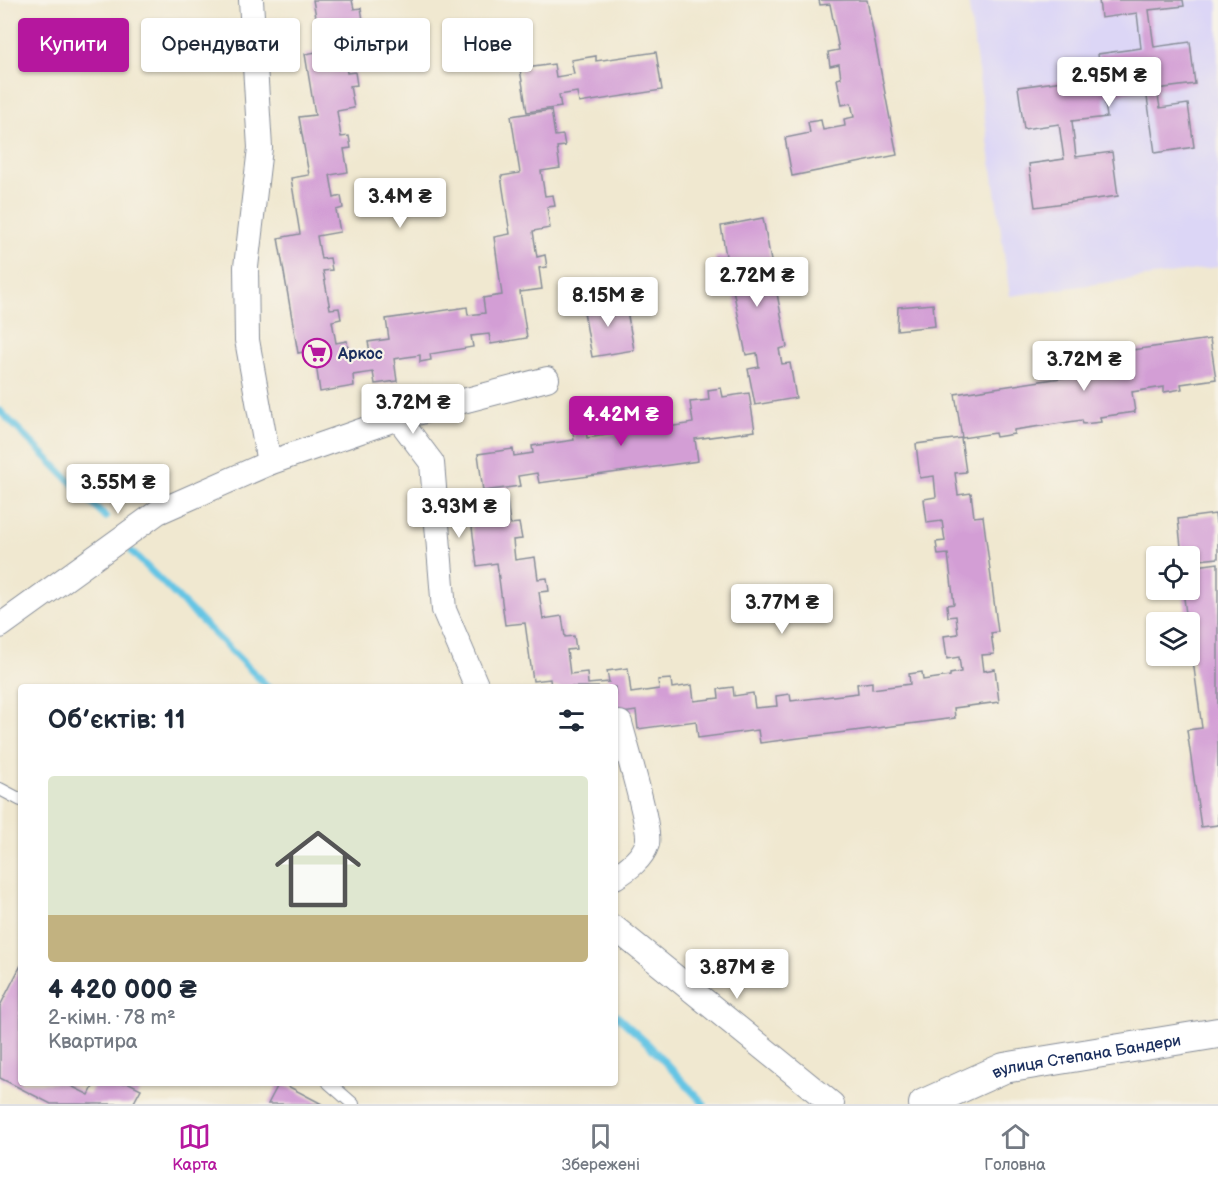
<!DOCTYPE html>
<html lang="uk">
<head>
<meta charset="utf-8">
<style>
	body { margin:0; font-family:"Balsamiq Sans",sans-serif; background:#f6f6f7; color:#1f2937; height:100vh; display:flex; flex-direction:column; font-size:22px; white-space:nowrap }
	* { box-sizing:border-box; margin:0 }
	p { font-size:20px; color:#747a83 }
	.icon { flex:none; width:33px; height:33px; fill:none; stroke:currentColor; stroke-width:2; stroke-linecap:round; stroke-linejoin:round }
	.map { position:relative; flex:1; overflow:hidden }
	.panel { position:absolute; left:18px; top:684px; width:600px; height:402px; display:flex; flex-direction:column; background:#fff; border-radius:6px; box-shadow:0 2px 4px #0004 }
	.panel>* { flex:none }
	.hud { position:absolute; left:18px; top:18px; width:600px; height:54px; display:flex; gap:12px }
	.buttons { position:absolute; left:1146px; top:546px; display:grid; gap:12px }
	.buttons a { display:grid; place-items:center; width:54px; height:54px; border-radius:6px; background:#fff; box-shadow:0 2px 4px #0004; font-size:30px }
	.price { position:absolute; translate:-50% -51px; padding:0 14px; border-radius:6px; background:#fff; color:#222; font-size:20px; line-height:39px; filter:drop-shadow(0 2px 3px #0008) }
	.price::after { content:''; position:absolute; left:50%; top:36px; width:18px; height:14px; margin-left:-9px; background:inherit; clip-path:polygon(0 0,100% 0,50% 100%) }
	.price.selected { background:#b5179e; color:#fff }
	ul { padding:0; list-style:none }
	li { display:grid; align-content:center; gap:12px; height:318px; padding:0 30px }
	li span { display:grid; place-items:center; height:186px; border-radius:6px; color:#555 }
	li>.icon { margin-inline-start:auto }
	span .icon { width:108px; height:108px; fill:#fffc; stroke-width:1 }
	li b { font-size:26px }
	h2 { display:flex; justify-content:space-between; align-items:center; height:72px; padding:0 30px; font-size:26px }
	.chip { padding:0 21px; border-radius:6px; background:#fff; box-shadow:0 2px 4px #0004; font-size:21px; line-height:54px }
	.chip.selected { background:#b5179e; color:#fff }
	.tabs { display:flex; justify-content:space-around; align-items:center; height:84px; border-top:2px solid #e0e1e3; background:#fff; font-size:16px; color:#747a83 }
	.tabs a { display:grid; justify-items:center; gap:3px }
	.tabs .selected { color:#b5179e }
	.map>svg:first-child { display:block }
</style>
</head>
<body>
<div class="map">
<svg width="1218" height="1104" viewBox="0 0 1218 1104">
	<rect width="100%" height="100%" fill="#f7f3e8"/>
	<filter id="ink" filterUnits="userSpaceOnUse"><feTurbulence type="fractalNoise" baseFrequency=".0167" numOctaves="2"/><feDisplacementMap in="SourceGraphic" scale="12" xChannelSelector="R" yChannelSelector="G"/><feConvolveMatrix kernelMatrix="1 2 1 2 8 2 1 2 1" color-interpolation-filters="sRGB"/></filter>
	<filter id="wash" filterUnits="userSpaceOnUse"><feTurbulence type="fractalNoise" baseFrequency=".008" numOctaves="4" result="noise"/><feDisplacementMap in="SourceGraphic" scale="24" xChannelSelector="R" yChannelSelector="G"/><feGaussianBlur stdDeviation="1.35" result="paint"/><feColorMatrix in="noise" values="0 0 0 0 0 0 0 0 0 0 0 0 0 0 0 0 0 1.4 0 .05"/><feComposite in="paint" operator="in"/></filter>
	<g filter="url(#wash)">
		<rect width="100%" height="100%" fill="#f0e8d0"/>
		<polygon fill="#dcd6f6" points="968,0 1218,0 1218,267 1010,296"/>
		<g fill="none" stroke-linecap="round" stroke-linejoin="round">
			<g stroke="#65c5e4" stroke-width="7">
				<polyline points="0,411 106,517"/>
				<polyline points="132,552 268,687"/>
				<polyline points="615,1014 648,1044 704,1104"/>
			</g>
		</g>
		<g id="blocks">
			<g fill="#d39ed5">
				<polygon points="313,0 352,0 354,9 361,8 363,20 356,22 360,44 343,47 347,73 355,72 357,85 350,86 354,108 337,111 341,137 349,136 351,148 344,149 348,172 330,175 334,198 341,196 343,208 336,210 340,232 317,236 321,259 330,258 332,270 323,271 330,309 339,308 341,319 332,321 336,343 347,341 349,355 370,352 368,342 389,339 386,319 467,307 468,315 485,313 483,298 502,295 494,237 510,234 501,176 520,173 511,116 551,110 555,136 563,135 565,146 557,147 560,168 541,171 545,196 553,195 555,206 547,207 550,228 533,231 537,257 545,255 547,267 539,268 542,289 520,292 527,338 491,344 489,334 471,336 473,347 430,354 431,360 420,362 420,355 394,359 397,381 375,384 373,372 353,375 354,386 320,392 314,350 298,353 278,238 300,234 291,178 309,175 299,117 315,115 305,54 322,51"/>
				<polygon points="819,0 867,0 897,155 792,176 785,138 810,133 808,122 821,120 823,130 845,126 844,119 854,117 851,103 842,105 837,79 841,78 839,64 830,66 828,52 839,50 830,4 820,5"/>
				<polygon points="1099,0 1183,0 1184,6 1149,10 1154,47 1190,42 1195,84 1157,89 1160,108 1188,104 1194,147 1155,153 1146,90 1104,96 1107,117 1072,121 1076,157 1112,152 1118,196 1035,207 1029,164 1064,159 1059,124 1024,129 1018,87 1101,76 1098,54 1141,48 1137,13 1101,18"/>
				<polygon points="656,52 662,90 579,103 577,92 559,95 561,107 527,112 520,69 554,64 556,77 574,74 571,60 596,56 596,61"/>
				<polygon points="763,218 787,347 779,349 782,364 790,363 796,398 755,405 748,369 759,367 757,353 746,355 730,274 718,276 715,257 726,256 721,226"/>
				<polygon points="625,299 634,350 592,357 583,306"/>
				<polygon points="933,304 935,326 897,330 898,307"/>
				<polygon points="1210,339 1216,379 1181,384 1182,389 1164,392 1164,387 1132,392 1135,412 1100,417 1101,422 1083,424 1082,420 1014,430 1014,434 996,437 995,433 962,438 955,394 1127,368 1125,351"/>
				<polygon points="721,388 723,397 749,393 755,431 695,439 698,461 539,483 537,473 518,476 520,486 483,491 478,454 513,449 514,456 533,453 532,446 574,440 573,432 586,430 587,438 656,428 655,420 668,418 669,427 693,423 690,402 709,400 708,390"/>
				<polygon points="961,438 966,472 955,473 958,495 971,493 974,517 983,516 998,632 991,633 994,654 982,655 984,671 995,669 999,702 954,708 955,718 760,743 758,730 698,738 696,721 638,729 636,711 615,714 615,687 551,687 550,679 533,681 525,623 505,625 497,563 477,566 469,504 507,500 510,524 519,523 522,539 513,540 515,560 535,557 538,579 547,578 549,591 539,592 543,619 562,616 565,637 574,636 576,649 567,650 570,674 587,672 588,684 609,682 607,671 628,668 631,693 659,689 658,680 671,679 672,688 692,685 694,701 719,698 718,689 733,687 734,696 753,693 755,708 777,706 776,696 790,694 791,701 858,693 857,684 872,682 872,689 910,684 909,674 922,672 923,680 950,676 950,674 961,672 959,657 947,659 944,636 958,634 956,616 948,617 947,605 954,604 948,554 938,555 936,542 945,541 942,521 927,523 924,499 936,497 934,476 920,478 916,444"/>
				<polygon points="1215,514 1216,523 1218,523 1218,558 1190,561 1190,556 1182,556 1178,519"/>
				<polygon points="1218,563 1218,825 1201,827 1187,730 1202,728 1190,638 1190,622 1187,622 1183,590 1190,590 1190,567"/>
				<polygon points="21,965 21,1083 65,1083 89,1095 95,1083 129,1083 141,1089 133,1104 51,1104 0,1078 0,1006"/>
				<polygon points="279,1083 282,1083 322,1104 268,1104"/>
			</g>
		</g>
	</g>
	<g filter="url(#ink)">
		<use href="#blocks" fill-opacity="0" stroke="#868c97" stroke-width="1.5"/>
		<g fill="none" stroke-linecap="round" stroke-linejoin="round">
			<g stroke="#868c97" stroke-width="14">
				<g id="service">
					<polyline points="0,789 21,800"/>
					<polyline points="329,1083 353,1104"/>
				</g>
			</g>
			<g stroke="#868c97" stroke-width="26">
				<g id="minor">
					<polyline points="251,0 260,148 246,267 247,340 269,463"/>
					<polyline points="398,418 432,463 444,610 477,687"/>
					<polyline points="0,626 158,512 269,463 398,418 547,379"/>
					<path d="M615,877C628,869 642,859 647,844C652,831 625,743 620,723"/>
					<polyline points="615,928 832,1104"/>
				</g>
			</g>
			<g stroke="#868c97" stroke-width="32">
				<g id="tertiary">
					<path id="s1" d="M924,1104L1004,1068L1218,1033"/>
				</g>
			</g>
			<use href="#service" stroke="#fff" stroke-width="12"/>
			<use href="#minor" stroke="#fff" stroke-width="24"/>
			<use href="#tertiary" stroke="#fff" stroke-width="30"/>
		</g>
	</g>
	<defs>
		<g id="supermarket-ring" transform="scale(1.5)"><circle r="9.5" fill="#f7f3e8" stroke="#b5179e" stroke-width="1.5"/><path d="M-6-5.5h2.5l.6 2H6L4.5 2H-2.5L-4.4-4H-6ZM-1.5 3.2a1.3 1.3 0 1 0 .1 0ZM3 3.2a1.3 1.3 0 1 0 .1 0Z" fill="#b5179e"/></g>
	</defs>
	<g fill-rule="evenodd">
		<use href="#supermarket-ring" x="317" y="353"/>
	</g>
	<g text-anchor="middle" stroke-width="4.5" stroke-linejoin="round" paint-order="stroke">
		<g font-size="16" font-weight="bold" fill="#1b2f5e" stroke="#f7f3e8" text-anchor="start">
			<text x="338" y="359">Аркос</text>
		</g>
		<g font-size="16" fill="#1b2f5e" stroke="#f7f3e8">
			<text dy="6" stroke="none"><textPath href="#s1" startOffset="171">вулиця Степана Бандери</textPath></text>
		</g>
	</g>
</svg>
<div class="buttons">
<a><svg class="icon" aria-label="locate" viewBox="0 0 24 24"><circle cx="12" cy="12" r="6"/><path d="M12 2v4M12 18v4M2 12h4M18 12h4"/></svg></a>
<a><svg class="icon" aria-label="layers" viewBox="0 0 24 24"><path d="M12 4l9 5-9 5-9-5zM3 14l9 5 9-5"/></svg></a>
</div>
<b class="price" style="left:1109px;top:108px">2.95M ₴</b>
<b class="price" style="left:400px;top:229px">3.4M ₴</b>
<b class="price" style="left:757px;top:308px">2.72M ₴</b>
<b class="price" style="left:608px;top:328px">8.15M ₴</b>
<b class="price" style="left:1084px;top:392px">3.72M ₴</b>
<b class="price" style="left:413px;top:435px">3.72M ₴</b>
<b class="price selected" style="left:621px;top:447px">4.42M ₴</b>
<b class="price" style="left:118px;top:515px">3.55M ₴</b>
<b class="price" style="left:459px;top:539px">3.93M ₴</b>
<b class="price" style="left:782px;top:635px">3.77M ₴</b>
<b class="price" style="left:737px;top:1000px">3.87M ₴</b>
<div class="hud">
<a class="chip selected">Купити</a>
<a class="chip">Орендувати</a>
<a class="chip">Фільтри</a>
<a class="chip">Нове</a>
</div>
<section class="panel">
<h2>Об’єктів: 11<svg class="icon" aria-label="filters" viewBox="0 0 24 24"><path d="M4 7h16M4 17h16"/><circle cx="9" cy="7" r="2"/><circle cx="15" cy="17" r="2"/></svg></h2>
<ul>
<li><span style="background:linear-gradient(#dfe7d0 75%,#c2b280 0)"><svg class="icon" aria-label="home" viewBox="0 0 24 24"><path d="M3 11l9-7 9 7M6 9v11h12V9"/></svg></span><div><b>4 420 000 ₴</b><p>2-кімн. · 78 m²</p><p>Квартира</p></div></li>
</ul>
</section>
</div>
<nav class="tabs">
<a class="selected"><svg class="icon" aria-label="map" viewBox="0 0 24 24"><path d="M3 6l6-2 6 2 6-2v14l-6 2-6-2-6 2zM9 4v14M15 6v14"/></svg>Карта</a>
<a><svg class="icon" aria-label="saved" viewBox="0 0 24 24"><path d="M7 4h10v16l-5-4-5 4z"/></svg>Збережені</a>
<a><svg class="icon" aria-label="home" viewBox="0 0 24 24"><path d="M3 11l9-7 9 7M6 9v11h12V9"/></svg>Головна</a>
</nav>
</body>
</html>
